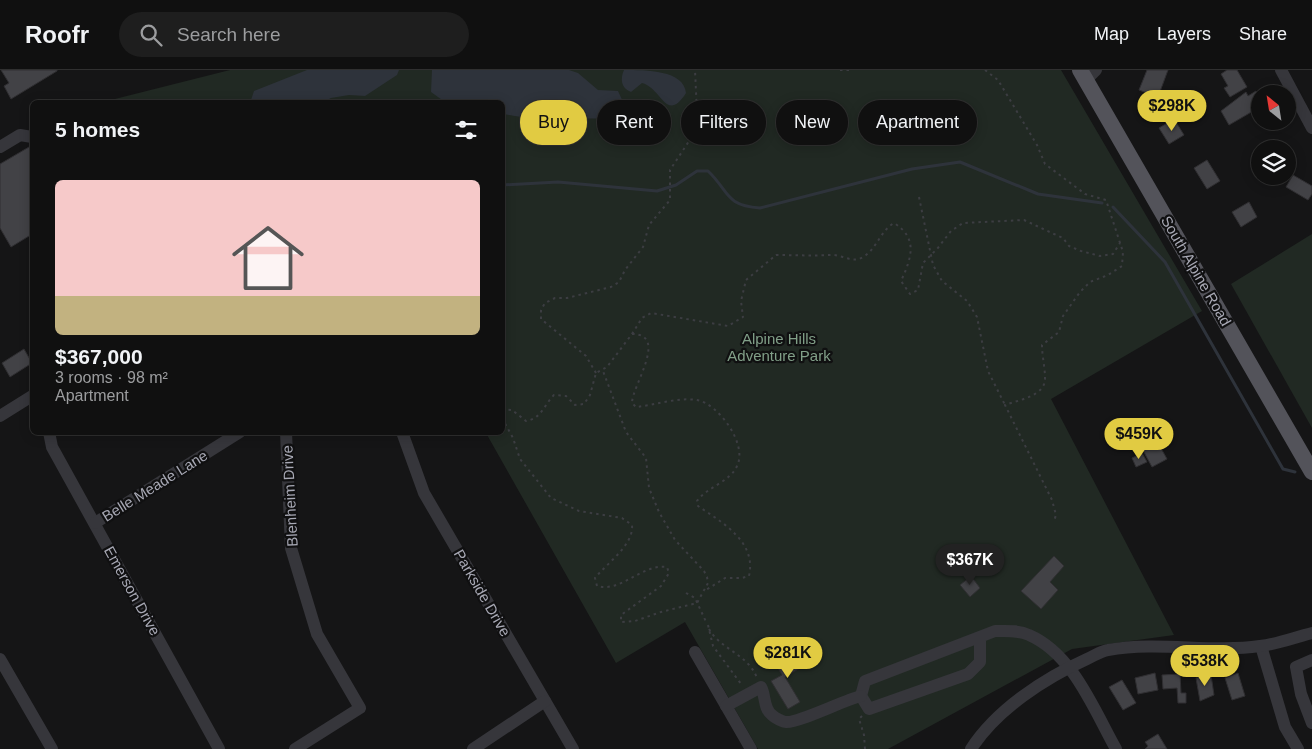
<!DOCTYPE html>
<html lang="en">
<head>
<meta charset="utf-8">
<style>
	body { margin:0; font-family:Arial,sans-serif; background:#1e1e1e; color:#f1f3f6; height:100vh; display:flex; flex-direction:column; font-size:19px; white-space:nowrap }
	* { box-sizing:border-box; margin:0 }
	p { font-size:16px; color:#9c9d9f }
	.icon { flex:none; width:28px; height:28px; fill:none; stroke:currentColor; stroke-width:2; stroke-linecap:round; stroke-linejoin:round }
	.map { position:relative; flex:1; overflow:hidden }
	.side { position:absolute; left:30px; top:30px; width:475px; height:335px; display:flex; flex-direction:column; background:#101010; border-radius:8px; box-shadow:0 2px 12px #0003,0 0 0 1px #303030 }
	.side>* { flex:none }
	.guide { position:absolute; left:520px; top:30px; width:475px; height:45px; display:flex; gap:10px }
	.needle { width:32px; rotate:330deg }
	.controls { position:absolute; left:1251px; top:15px; display:grid; gap:10px }
	.controls a { display:grid; place-items:center; width:45px; height:45px; border-radius:50%; background:#101010; box-shadow:0 2px 12px #0003,0 0 0 1px #303030; font-size:25px }
	.price { position:absolute; translate:-50% -42px; padding:0 11px; border-radius:18px; background:#e1cb42; color:#111; font-size:16px; line-height:32px; filter:drop-shadow(0 1px 2px #0008) }
	.price::after { content:''; position:absolute; left:50%; top:30px; width:15px; height:11px; margin-left:-8px; background:inherit; clip-path:polygon(0 0,100% 0,50% 100%) }
	.price.selected { background:#222; color:#fff }
	ul { padding:0; list-style:none }
	li { display:grid; align-content:center; gap:10px; height:265px; padding:0 25px }
	li span { display:grid; place-items:center; height:155px; border-radius:8px; color:#555 }
	li>.icon { margin-inline-start:auto }
	span .icon { width:90px; height:90px; fill:#fffc; stroke-width:1 }
	li b { font-size:21px }
	h2 { display:flex; justify-content:space-between; align-items:center; height:60px; padding:0 25px; font-size:21px }
	.chip { padding:0 18px; border-radius:22px; background:#101010; box-shadow:0 2px 12px #0003,0 0 0 1px #303030; font-size:18px; line-height:45px }
	.chip.selected { background:#e1cb42; color:#111 }
	header { display:flex; align-items:center; gap:30px; box-sizing:border-box; height:70px; padding:0 25px; background:#101010; border-bottom:1px solid #303030 }
	header strong { font-size:24px }
	nav { display:flex; gap:28px; margin-inline-start:auto; font-size:18px }
	.search { width:350px; height:45px; background:#1e1e1e; display:flex; align-items:center; gap:12px; box-sizing:border-box; padding:0 18px; border-radius:28px; color:#9c9d9f; font-size:19px }
	.map>svg:first-child { display:block }
</style>
</head>
<body>
<header>
<strong>Roofr</strong>
<div class="search"><svg class="icon" aria-label="search" viewBox="0 0 24 24"><circle cx="10" cy="10" r="6"/><path d="M15 15l6 6"/></svg>Search here</div>
<nav><a>Map</a><a>Layers</a><a>Share</a></nav>
</header>
<div class="map">
<svg width="1312" height="679" viewBox="0 0 1312 679">
	<rect width="100%" height="100%" fill="#151516"/>
	<g fill="#212923">
		<polygon points="230,0 1061,0 1202,241 1051,329 1174,565 1072,579 888,679 758,679 685,552 616,593 486,363 502,362 502,32 103,32"/>
		<polygon points="1312,164 1312,358 1231,214"/>
	</g>
	<g fill="#2e333b">
		<polygon points="307,0 399,0 397,5 365,26 349,25 331,28 323,32 254,32 251,30 254,21"/>
		<path d="M432,0H569L578,3L598,20L618,21L624,34V39C600,54 585,47 560,46C554,46 547,48 541,48C528,49 515,46 503,44L502,32H445L431,22Z"/>
		<path d="M624,0C646,0 684,0 686,23C666,54 662,18 642,13L631,22C621,18 620,9 624,0Z"/>
	</g>
	<g fill="none" stroke-linecap="round" stroke-linejoin="round">
		<g stroke="#2e333b" stroke-width="3">
			<path d="M502,115L558,112L657,121L676,115L697,101H708C730,122 724,135 760,138L912,99L960,92L1038,124L1102,133"/>
			<polyline points="1113,137 1165,192 1283,399 1295,402"/>
		</g>
	</g>
	<g fill="#424246" stroke="#302f32">
		<polygon points="1,0 57,0 57,1 11,29 4,16 9,13"/>
		<polygon points="1147,0 1168,0 1158,27 1139,20"/>
		<polygon points="1227,0 1237,0 1247,17 1230,27 1224,18 1228,16 1221,4"/>
		<polygon points="1256,21 1260,27 1260,37 1229,55 1221,41 1246,22 1248,26"/>
		<polygon points="1174,49 1184,65 1169,74 1159,58"/>
		<polygon points="29,77 32,78 32,170 29,166 11,177 0,158 0,94"/>
		<polygon points="1207,90 1220,111 1207,119 1194,98"/>
		<polygon points="1293,105 1312,116 1312,124 1308,130 1286,117"/>
		<polygon points="1249,132 1257,147 1241,157 1232,142"/>
		<polygon points="24,279 32,293 10,307 2,293"/>
		<polygon points="1153,364 1167,389 1152,397 1139,373"/>
		<polygon points="1142,383 1147,392 1136,397 1132,388"/>
		<polygon points="1054,486 1064,496 1050,512 1058,520 1041,539 1021,521"/>
		<polygon points="971,506 980,518 970,527 960,515"/>
		<polygon points="797,581 805,595 785,607 800,632 788,639 771,611 782,605 775,593"/>
		<polygon points="1155,603 1158,620 1138,624 1135,608"/>
		<polygon points="1238,603 1245,626 1232,630 1225,608"/>
		<polygon points="1180,604 1181,623 1186,623 1186,633 1178,633 1177,618 1163,619 1162,605"/>
		<polygon points="1211,605 1214,625 1200,631 1196,608"/>
		<polygon points="1122,610 1136,633 1123,640 1109,617"/>
		<polygon points="1158,664 1167,679 1145,679 1148,676 1145,672"/>
	</g>
	<g fill="none" stroke-linecap="round" stroke-linejoin="round">
		<g stroke="#3c3d42" stroke-width="2" stroke-dasharray="2.5 4" stroke-linecap="butt">
			<polyline points="840,0 850,0"/>
			<path d="M985,0L998,10L1037,75L1045,94L1085,124L1106,130L1123,182L1122,196L1108,205L1090,212L1080,222L1063,246L1059,262L1042,275C1042,286 1045,297 1045,308C1046,326 1018,330 1005,335L1052,430L1056,445L1054,451"/>
			<polyline points="919,127 933,195 942,211 967,231 977,247 988,301 1005,335"/>
			<path d="M632,264L642,248L651,243L728,256L743,247L741,231L746,210L776,185C794,185 812,186 830,185C842,184 852,194 863,187C877,179 880,161 894,153C918,168 912,187 901,211L910,224L918,220L923,193L937,179L951,161L963,153L1024,150L1054,164L1063,168L1069,176L1081,181L1100,186L1113,184L1120,173"/>
			<polyline points="596,303 586,286 541,249 541,240 545,233 555,228 567,228 611,217 619,212 625,200 643,177 649,155 670,130 670,100 693,65 697,43 695,0"/>
			<path d="M502,339L512,340L526,351C541,349 544,335 554,325L566,326L575,335L584,334L590,325L596,303L607,297L632,264C669,264 632,316 632,333L636,337C655,335 678,327 697,330C719,334 748,375 737,396C730,412 707,417 697,431L698,436C721,452 757,471 749,506L742,508H725L706,520"/>
			<path d="M502,348L513,368L520,389L551,428L579,441L622,448L632,455C634,475 607,493 595,508L597,516C621,523 643,493 667,497L669,503L661,516L621,545V552L635,551L661,542L697,533L708,513L707,507L704,501L675,470L659,442L649,418L646,388L626,362L603,301"/>
			<polyline points="686,523 695,528 707,554"/>
			<polyline points="708,555 713,576 741,614"/>
			<path d="M709,559C721,580 748,584 757,608"/>
			<polyline points="862,646 859,649 864,665 865,679"/>
		</g>
		<g stroke="#36363b" stroke-width="12">
			<polyline points="1281,0 1312,58"/>
			<polyline points="1086,10 1096,0"/>
			<polyline points="0,77 20,65 32,67"/>
			<polyline points="0,346 32,326"/>
			<polyline points="49,362 52,377 219,679"/>
			<polyline points="286,362 291,478 317,564 360,638 295,679"/>
			<polyline points="402,362 424,423 573,679"/>
			<polyline points="95,453 240,362"/>
			<path d="M980,567V592L968,604L869,639L861,626L865,611L995,561C1007,561 1019,560 1029,565C1073,584 1094,640 1116,679"/>
			<polyline points="1261,576 1285,657 1298,679"/>
			<polyline points="695,582 751,679"/>
			<polyline points="0,589 52,679"/>
			<polyline points="1312,590 1296,597 1301,624 1312,653"/>
			<path d="M726,636L761,617C766,626 763,638 772,645C775,648 783,652 786,652C799,653 844,630 861,626"/>
			<polyline points="473,679 545,631"/>
			<path d="M971,679C997,639 1045,608 1087,589C1094,586 1101,581 1108,580C1159,571 1210,583 1260,576C1278,574 1295,567 1312,563"/>
		</g>
		<polyline stroke="#53535a" stroke-width="16" points="1080,0 1312,402"/>
	</g>
	<g text-anchor="middle" stroke-width="4.5" stroke-linejoin="round" paint-order="stroke">
		<g font-size="15" fill="#a8a9b5" stroke="#101011">
			<text transform="translate(1196 201) rotate(60)" y="5">South Alpine Road</text>
			<text transform="translate(155 416) rotate(-32)" y="5">Belle Meade Lane</text>
			<text transform="translate(290 426) rotate(-93)" y="5">Blenheim Drive</text>
			<text transform="translate(132 521) rotate(61)" y="5">Emerson Drive</text>
			<text transform="translate(482 523) rotate(60)" y="5">Parkside Drive</text>
		</g>
		<g font-size="15" fill="#819f88" stroke="#101011">
			<text x="779" y="274">Alpine Hills<tspan x="779" dy="17">Adventure Park</tspan></text>
		</g>
	</g>
</svg>
<div class="controls">
<a><svg class="needle" viewBox="-14 -14 28 28"><path d="M0-13l5 13h-10z" fill="#e53935"/><path d="M0 13l5-13h-10z" fill="#9c9d9f"/></svg></a>
<a><svg class="icon" aria-label="layers" viewBox="0 0 24 24"><path d="M12 4l9 5-9 5-9-5zM3 14l9 5 9-5"/></svg></a>
</div>
<b class="price" style="left:1172px;top:62px">$298K</b>
<b class="price" style="left:1139px;top:390px">$459K</b>
<b class="price selected" style="left:970px;top:516px">$367K</b>
<b class="price" style="left:788px;top:609px">$281K</b>
<b class="price" style="left:1205px;top:617px">$538K</b>
<div class="guide">
<a class="chip selected">Buy</a>
<a class="chip">Rent</a>
<a class="chip">Filters</a>
<a class="chip">New</a>
<a class="chip">Apartment</a>
</div>
<section class="side">
<h2>5 homes<svg class="icon" aria-label="filters" viewBox="0 0 24 24"><path d="M4 7h16M4 17h16"/><circle cx="9" cy="7" r="2"/><circle cx="15" cy="17" r="2"/></svg></h2>
<ul>
<li><span style="background:linear-gradient(#f6c9c9 75%,#c2b280 0)"><svg class="icon" aria-label="home" viewBox="0 0 24 24"><path d="M3 11l9-7 9 7M6 9v11h12V9"/></svg></span><div><b>$367,000</b><p>3 rooms · 98 m²</p><p>Apartment</p></div></li>
</ul>
</section>
</div>
</body>
</html>
